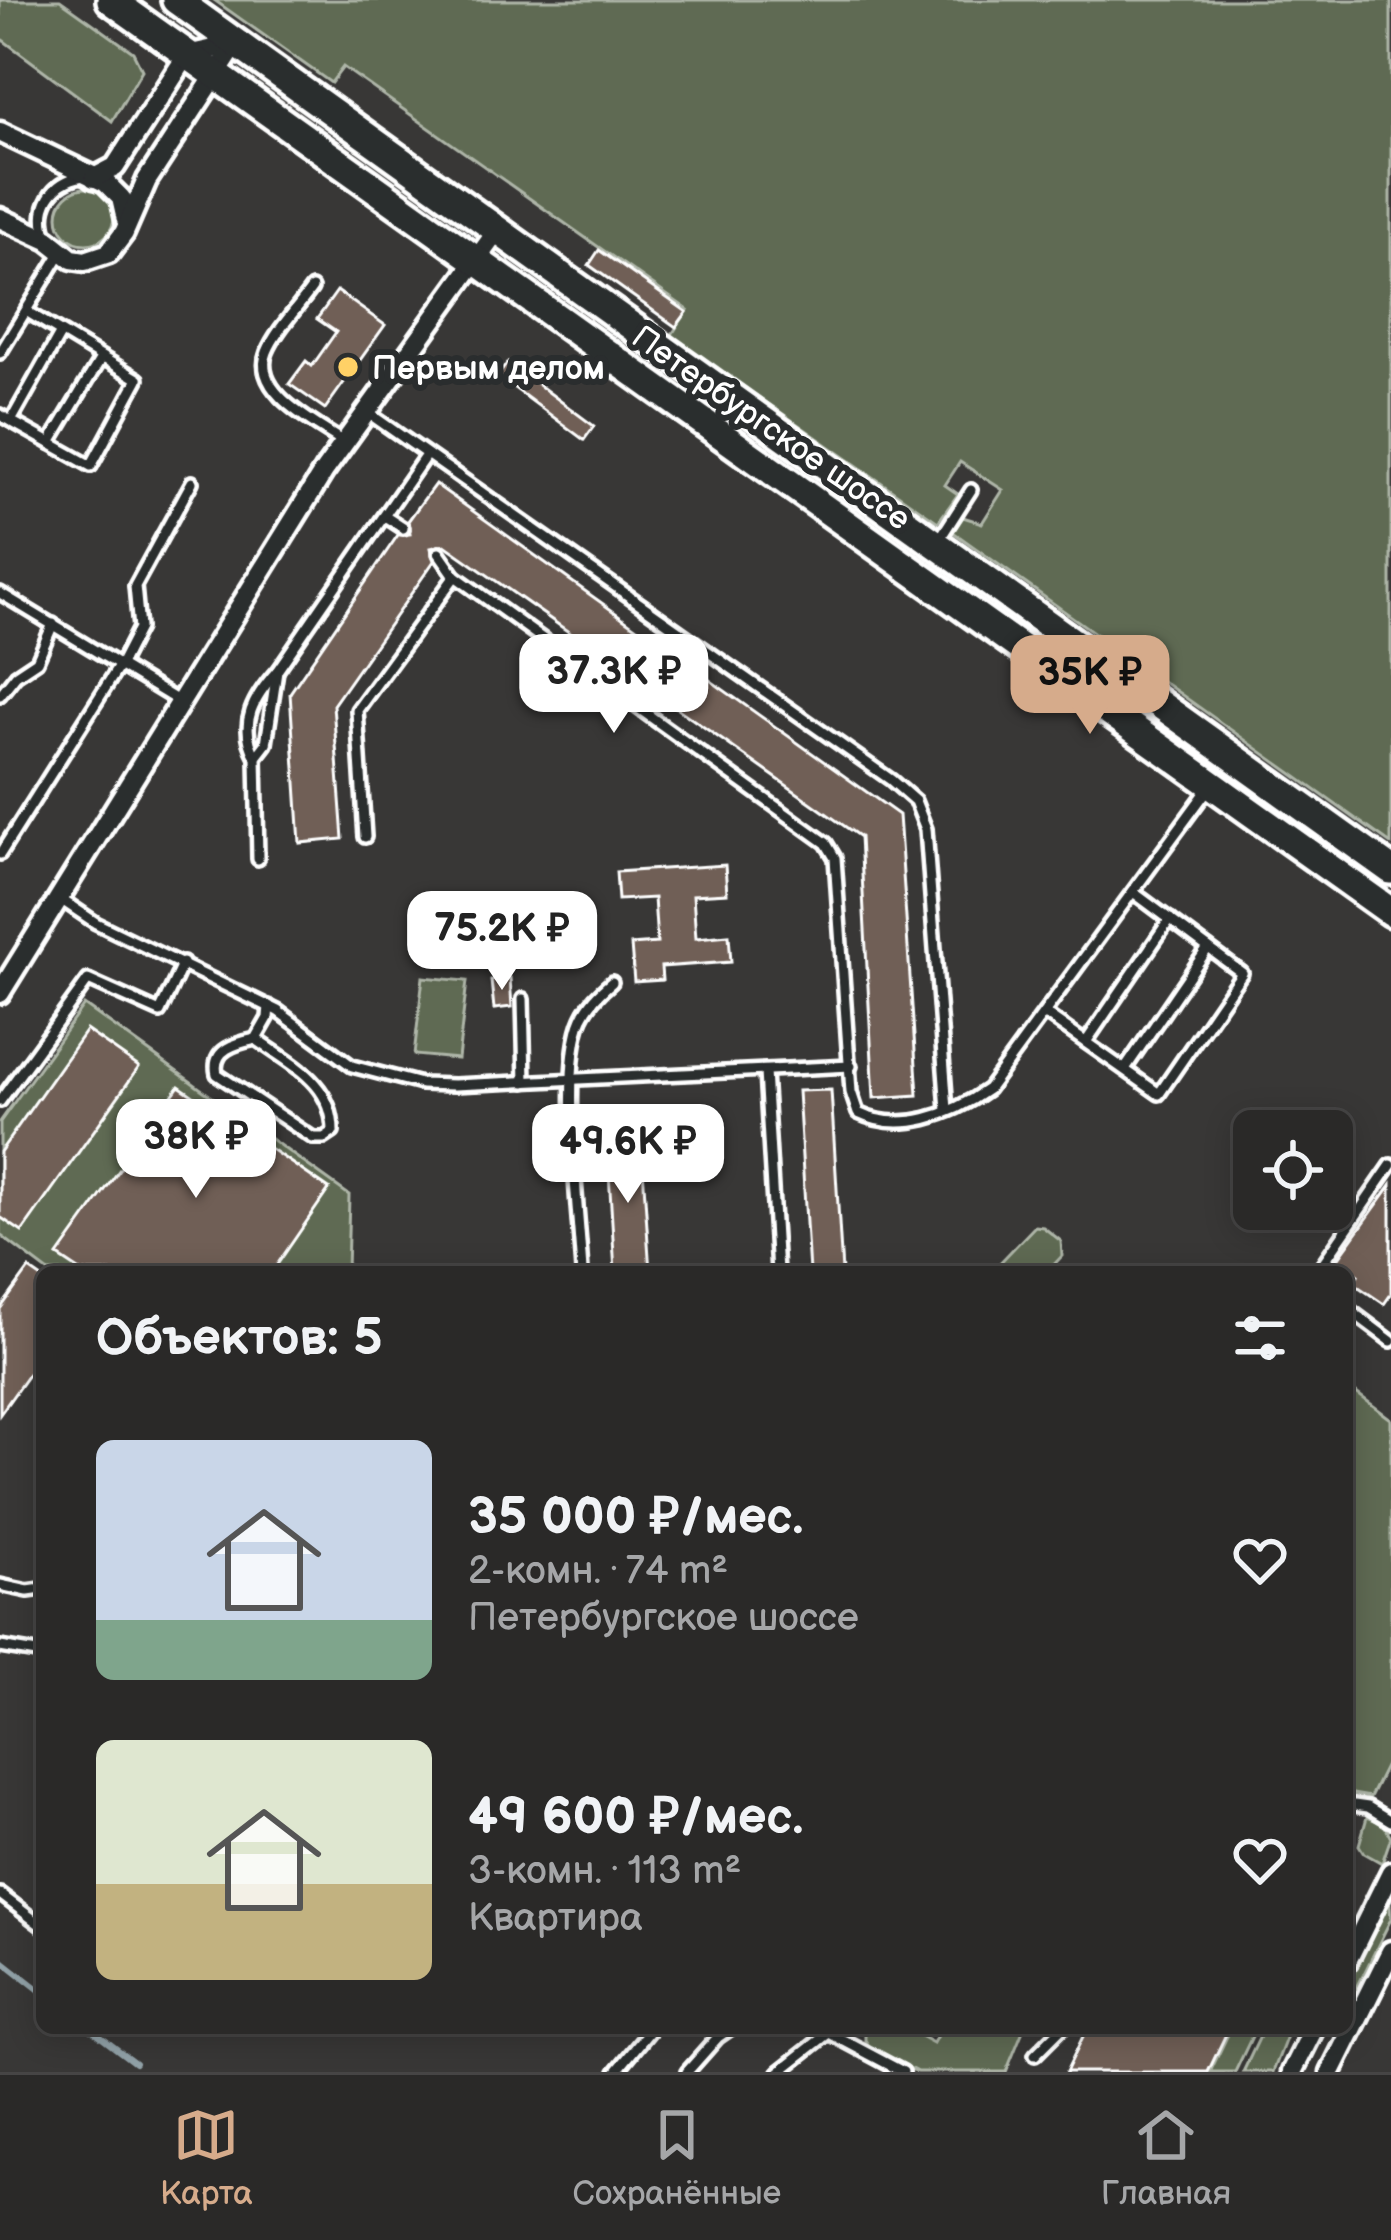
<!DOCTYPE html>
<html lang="ru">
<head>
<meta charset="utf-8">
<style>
	body { margin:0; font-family:"Balsamiq Sans",sans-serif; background:#323130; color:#f1f3f6; height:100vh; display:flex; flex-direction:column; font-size:45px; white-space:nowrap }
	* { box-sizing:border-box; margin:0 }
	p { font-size:39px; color:#a5a6a8 }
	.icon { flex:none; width:66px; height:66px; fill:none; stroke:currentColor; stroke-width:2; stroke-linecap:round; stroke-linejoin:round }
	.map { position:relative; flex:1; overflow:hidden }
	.drawer { position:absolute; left:36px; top:1266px; width:1317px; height:768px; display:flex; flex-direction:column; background:#2a2928; border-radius:18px; box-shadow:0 6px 30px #0003,0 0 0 3px #464545 }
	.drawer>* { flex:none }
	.tools { position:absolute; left:1233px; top:1110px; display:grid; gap:24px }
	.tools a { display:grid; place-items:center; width:120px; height:120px; border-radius:18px; background:#2a2928; box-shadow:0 6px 30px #0003,0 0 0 3px #464545; font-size:60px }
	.price { position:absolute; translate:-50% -102px; padding:0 27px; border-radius:24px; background:#fff; color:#222; font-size:39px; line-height:78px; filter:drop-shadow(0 3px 6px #0008) }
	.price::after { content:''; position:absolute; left:50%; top:72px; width:36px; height:27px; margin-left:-18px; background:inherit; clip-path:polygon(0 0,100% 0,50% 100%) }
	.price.active { background:#d6ab8b; color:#111 }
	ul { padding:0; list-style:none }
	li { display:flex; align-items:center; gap:36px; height:300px; padding:0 60px }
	li span { display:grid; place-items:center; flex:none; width:336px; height:240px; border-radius:18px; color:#555 }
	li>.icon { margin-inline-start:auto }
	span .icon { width:144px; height:144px; fill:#fffc; stroke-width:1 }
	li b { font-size:51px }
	h2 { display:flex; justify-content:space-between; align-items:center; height:144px; padding:0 60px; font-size:51px }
	.menu { display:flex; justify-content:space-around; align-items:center; height:168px; border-top:3px solid #464545; background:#2a2928; font-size:33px; color:#a5a6a8 }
	.menu a { display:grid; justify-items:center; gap:6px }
	.menu .active { color:#d6ab8b }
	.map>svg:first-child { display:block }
</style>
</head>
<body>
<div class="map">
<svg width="1391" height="2072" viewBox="0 0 1391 2072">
	<rect width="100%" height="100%" fill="#383736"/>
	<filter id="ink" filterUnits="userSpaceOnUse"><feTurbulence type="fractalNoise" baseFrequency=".00833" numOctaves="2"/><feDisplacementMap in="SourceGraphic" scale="24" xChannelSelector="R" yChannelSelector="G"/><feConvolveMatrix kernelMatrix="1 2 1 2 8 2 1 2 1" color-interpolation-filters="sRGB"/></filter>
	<g filter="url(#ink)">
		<g fill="#5e6b52" stroke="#aeb5a8" stroke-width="3">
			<polygon points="0,0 60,0 133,52 142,70 112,121 0,38"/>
			<polygon points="214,0 1391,0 1391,844 953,532 963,517 982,523 1003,490 960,462 945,485 958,494 938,522 671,336 688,310 343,67 331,83"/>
			<circle cx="86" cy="216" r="28"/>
			<polygon points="423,977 467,981 458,1059 414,1055"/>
			<polygon points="84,1005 349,1195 347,1272 49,1272 0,1235 0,1122"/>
			<polygon points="1035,1226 1043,1227 1061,1241 1062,1256 1047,1272 991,1272"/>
			<polygon points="1347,1386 1391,1419 1391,1755 1370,1797 1347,1793"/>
			<polygon points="1367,1817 1383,1823 1391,1837 1382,1863 1364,1853 1359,1845"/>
			<polygon points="1389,1892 1391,1919 1347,2008 1347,1976"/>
			<polygon points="865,2028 905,2028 933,2043 941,2028 1024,2028 1006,2072 917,2072 870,2047 865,2040"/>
			<polygon points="1231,2028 1256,2028 1235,2072 1210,2072"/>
			<polygon points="1264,2028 1290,2028 1273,2072 1243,2072"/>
		</g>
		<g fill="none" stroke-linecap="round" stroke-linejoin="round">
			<g stroke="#91a1a7" stroke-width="6">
				<polyline points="0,1959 42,1992"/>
				<polyline points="89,2028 135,2063"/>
			</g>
		</g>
		<g fill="#6f5f56" stroke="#fff" stroke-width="3">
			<polygon points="599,250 687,312 676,327 589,265"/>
			<polygon points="337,291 385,325 325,409 289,384 306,361 312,366 336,332 317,319"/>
			<polygon points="508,362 594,426 584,440 498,376"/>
			<polygon points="435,484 899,815 918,1095 874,1098 860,837 445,545 431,548 434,561 333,705 343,839 300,843 290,693 398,535 410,534 408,521"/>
			<polygon points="725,865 727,893 693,895 696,938 729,935 731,962 661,967 662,980 634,982 631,945 657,943 654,898 618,900 616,872"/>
			<polygon points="510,978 512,1007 494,1009 491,980"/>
			<polygon points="86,1030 139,1067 22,1232 0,1217 0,1152"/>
			<polygon points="179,1086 329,1189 272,1272 82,1272 58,1256"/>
			<polygon points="831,1090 842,1272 809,1272 798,1091"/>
			<polygon points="641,1138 650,1272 615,1272 607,1140"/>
			<polygon points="1391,1185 1391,1294 1384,1304 1353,1283 1358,1275 1337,1260"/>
			<polygon points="29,1269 42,1278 42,1355 0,1414 0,1309"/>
			<polygon points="1087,2028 1229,2028 1208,2072 1066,2072"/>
		</g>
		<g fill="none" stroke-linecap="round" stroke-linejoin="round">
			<g stroke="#fff" stroke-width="18">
				<g id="lane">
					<path d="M48,239C35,208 51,182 83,176"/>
					<path d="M312,288C298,308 276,330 267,352C251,392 316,423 343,442"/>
					<polyline points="0,353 61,253"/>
					<polyline points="367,412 891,780 915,801 926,829 947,1110"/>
					<polyline points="0,415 91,466 138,379 26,311"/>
					<polyline points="11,421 60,334"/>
					<polyline points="50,443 101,358"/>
					<polyline points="386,517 403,528"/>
					<polyline points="939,540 971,490"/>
					<polyline points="439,553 455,576"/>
					<polyline points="0,593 180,702"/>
					<polyline points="0,695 16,675 37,661 53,624"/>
					<path d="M256,757C237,723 255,696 277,671L426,455"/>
					<path d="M365,837L357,710L455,576L826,843L835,858L851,1092L858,1113C901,1134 952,1115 988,1089L1208,789"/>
					<polyline points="0,854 121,663 139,628 135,586 192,482"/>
					<polyline points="258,859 256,757 266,744 277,671"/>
					<polyline points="59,898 96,923 278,1011 352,1066 421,1084 454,1085 851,1066"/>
					<polyline points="523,999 525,1082"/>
					<polyline points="1044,1013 1159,1094 1242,973 1133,892"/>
					<path d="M256,1039C292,1065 333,1083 333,1132L324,1138H313L217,1074C211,1049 237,1043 256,1039L268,1018L269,1006"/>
					<polyline points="1086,1042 1170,919"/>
					<polyline points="1125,1069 1208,948"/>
					<polyline points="765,1072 777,1272"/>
					<polyline points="0,1101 88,980 160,1012 183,963"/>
					<path d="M582,1272C579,1213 560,1066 582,1018C589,1003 599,993 612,982"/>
					<polyline points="1317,1272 1391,1165"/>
					<polyline points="1347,1308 1391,1341"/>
					<polyline points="0,1585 28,1591 42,1589"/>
					<polyline points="0,1647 37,1653"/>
					<polyline points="1347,1804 1368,1807 1391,1821"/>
					<polyline points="0,1894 42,1926"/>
					<polyline points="820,2028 903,2072"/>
					<polyline points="1035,2055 1062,2028"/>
					<polyline points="616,2072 652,2028"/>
					<polyline points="687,2072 718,2037 731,2028"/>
					<polyline points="779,2072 835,2028"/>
				</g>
			</g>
			<g stroke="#fff" stroke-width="27">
				<g id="street">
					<polyline points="0,132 105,182 121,198 126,220"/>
					<polyline points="94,178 115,167 187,55 236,44"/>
					<polyline points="0,218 48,240 72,259 85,261 109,253 124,233 147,180 236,44"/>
					<polyline points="0,993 324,471 497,231"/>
					<polyline points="1347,1961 1391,1872"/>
					<polyline points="1292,2072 1314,2028"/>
					<polyline points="1331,2072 1391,1951"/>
				</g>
			</g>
			<g stroke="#fff" stroke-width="36">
				<g id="secondary">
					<polyline points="111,0 1391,912"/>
					<polyline points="176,0 1391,870"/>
				</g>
			</g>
			<use href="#lane" stroke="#2a2d2e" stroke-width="9"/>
			<use href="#street" stroke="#2a2d2e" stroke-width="18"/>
			<use href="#secondary" stroke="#2a2d2e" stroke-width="27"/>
		</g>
	</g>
	<circle fill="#ffd166" stroke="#2a2d2e" stroke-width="4.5" cx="348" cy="367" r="12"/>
	<g text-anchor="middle" stroke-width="12" stroke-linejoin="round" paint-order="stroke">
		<g font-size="33" font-weight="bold" fill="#fff" stroke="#2a2d2e" text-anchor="start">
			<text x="372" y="379">Первым делом</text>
		</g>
		<g font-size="33" fill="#fff" stroke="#2a2d2e">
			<text transform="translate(772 427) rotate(35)" y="12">Петербургское шоссе</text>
		</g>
	</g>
</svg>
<div class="tools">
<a><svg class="icon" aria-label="locate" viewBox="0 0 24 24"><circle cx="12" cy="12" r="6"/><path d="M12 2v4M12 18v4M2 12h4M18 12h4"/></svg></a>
</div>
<b class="price" style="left:614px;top:736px">37.3K ₽</b>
<b class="price active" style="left:1090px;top:737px">35K ₽</b>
<b class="price" style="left:502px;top:993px">75.2K ₽</b>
<b class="price" style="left:196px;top:1201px">38K ₽</b>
<b class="price" style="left:628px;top:1206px">49.6K ₽</b>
<section class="drawer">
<h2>Объектов: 5<svg class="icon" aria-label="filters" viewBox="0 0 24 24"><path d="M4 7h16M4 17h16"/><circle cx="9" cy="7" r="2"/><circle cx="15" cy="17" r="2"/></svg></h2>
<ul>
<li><span style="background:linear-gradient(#c9d6e8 75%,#7fa58c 0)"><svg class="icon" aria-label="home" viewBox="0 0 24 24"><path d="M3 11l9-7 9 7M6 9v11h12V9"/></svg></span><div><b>35 000 ₽/мес.</b><p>2-комн. · 74 m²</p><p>Петербургское шоссе</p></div><svg class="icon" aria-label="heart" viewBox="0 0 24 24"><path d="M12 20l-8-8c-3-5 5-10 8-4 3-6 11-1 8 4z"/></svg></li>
<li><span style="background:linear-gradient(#dfe7d0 60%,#c2b280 0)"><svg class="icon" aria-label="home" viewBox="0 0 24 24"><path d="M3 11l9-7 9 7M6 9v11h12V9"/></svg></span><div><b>49 600 ₽/мес.</b><p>3-комн. · 113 m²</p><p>Квартира</p></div><svg class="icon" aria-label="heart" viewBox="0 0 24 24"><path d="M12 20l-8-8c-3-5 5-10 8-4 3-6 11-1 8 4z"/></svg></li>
</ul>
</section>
</div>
<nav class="menu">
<a class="active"><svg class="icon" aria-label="map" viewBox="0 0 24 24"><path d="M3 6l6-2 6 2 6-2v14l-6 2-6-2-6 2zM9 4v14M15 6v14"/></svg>Карта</a>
<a><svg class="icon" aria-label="saved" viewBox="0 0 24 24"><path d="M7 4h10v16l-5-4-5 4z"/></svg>Сохранённые</a>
<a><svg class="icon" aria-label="home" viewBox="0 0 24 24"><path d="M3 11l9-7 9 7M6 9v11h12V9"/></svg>Главная</a>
</nav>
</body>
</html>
